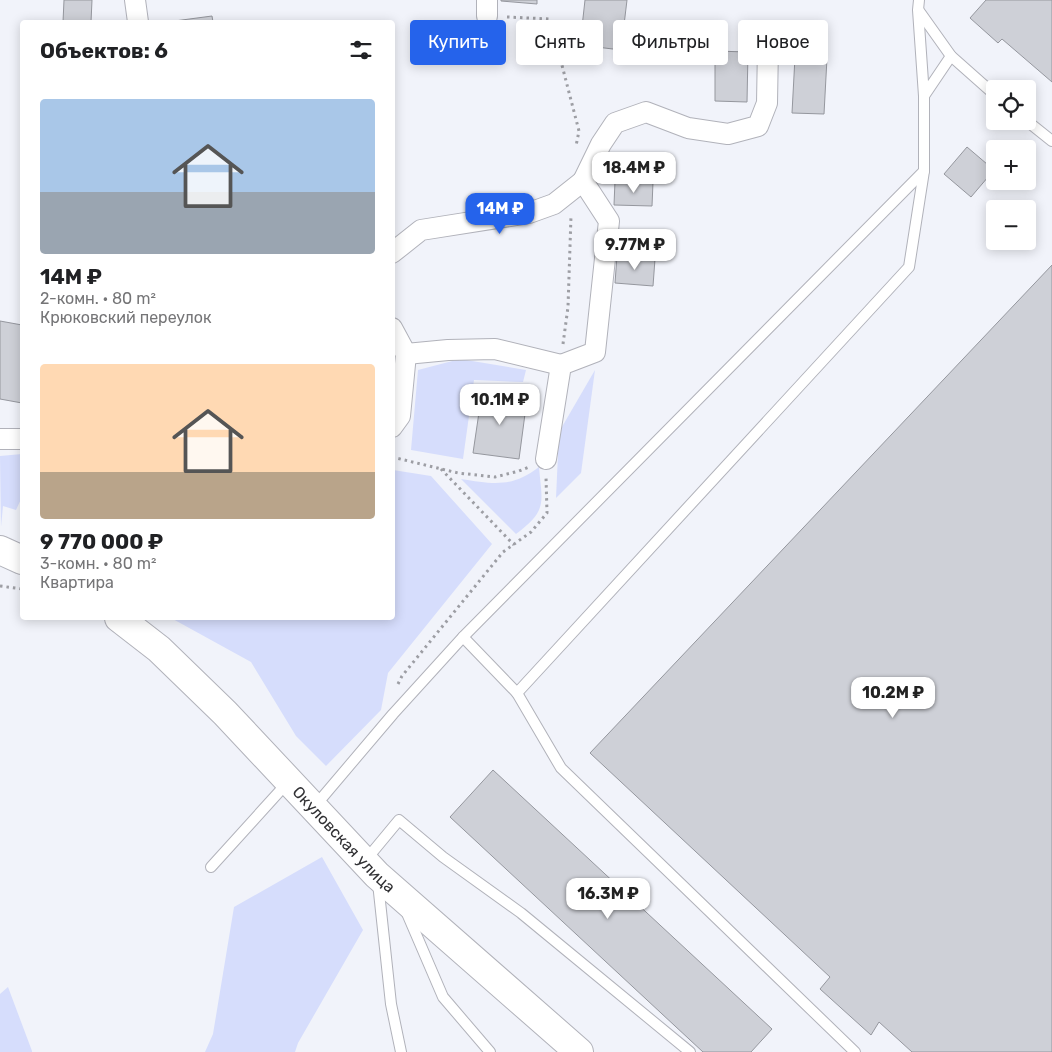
<!DOCTYPE html>
<html lang="ru">
<head>
<meta charset="utf-8">
<style>
	body { margin:0; font-family:Rubik,sans-serif; background:#f2f2f2; color:#202124; height:100vh; display:flex; flex-direction:column; font-size:19px; white-space:nowrap }
	* { box-sizing:border-box; margin:0 }
	p { font-size:16px; color:#757577 }
	.icon { flex:none; width:28px; height:28px; fill:none; stroke:currentColor; stroke-width:2; stroke-linecap:round; stroke-linejoin:round }
	.map { position:relative; flex:1; overflow:hidden }
	.sheet { position:absolute; left:20px; top:20px; width:375px; height:600px; display:flex; flex-direction:column; background:#fff; border-radius:5px; box-shadow:0 2px 12px #0003 }
	.sheet>* { flex:none }
	.guide { position:absolute; left:410px; top:20px; width:475px; height:45px; display:flex; gap:10px }
	.tools { position:absolute; left:986px; top:80px; display:grid; gap:10px }
	.tools a { display:grid; place-items:center; width:50px; height:50px; border-radius:5px; background:#fff; box-shadow:0 2px 12px #0003; font-size:25px }
	.price { position:absolute; translate:-50% -42px; padding:0 11px; border-radius:10px; background:#fff; color:#222; font-size:16px; line-height:32px; filter:drop-shadow(0 1px 2px #0008) }
	.price::after { content:''; position:absolute; left:50%; top:30px; width:15px; height:11px; margin-left:-8px; background:inherit; clip-path:polygon(0 0,100% 0,50% 100%) }
	.price.active { background:#2563eb; color:#fff }
	ul { padding:0; list-style:none }
	li { display:grid; align-content:center; gap:10px; height:265px; padding:0 20px }
	li span { display:grid; place-items:center; height:155px; border-radius:5px; color:#555 }
	li>.icon { margin-inline-start:auto }
	span .icon { width:90px; height:90px; fill:#fffc; stroke-width:1 }
	li b { font-size:21px }
	h2 { display:flex; justify-content:space-between; align-items:center; height:60px; padding:0 20px; font-size:21px }
	.pill { padding:0 18px; border-radius:5px; background:#fff; box-shadow:0 2px 12px #0003; font-size:18px; line-height:45px }
	.pill.active { background:#2563eb; color:#fff }
	.map>svg:first-child { display:block }
</style>
</head>
<body>
<div class="map">
<svg width="1052" height="1052" viewBox="0 0 1052 1052">
	<rect width="100%" height="100%" fill="#f1f3fa"/>
	<g fill="#d6ddfc">
		<polygon points="460,359 526,370 523,382 474,380 463,459 411,450 418,370"/>
		<polygon points="595,370 581,473 556,498 559,432"/>
		<polygon points="22,454 22,497 16,510 3,506 1,527 0,456"/>
		<path d="M539,467C542,503 548,510 516,534L461,479C493,484 512,488 539,467Z"/>
		<polygon points="393,470 431,476 492,544 388,673 381,710 326,766 296,736 251,662 171,618 392,618"/>
		<polygon points="322,857 363,930 298,1043 295,1052 205,1052 213,1034 234,907"/>
		<polygon points="8,987 32,1051 32,1052 0,1052 0,994"/>
	</g>
	<g fill="#ced0d7" stroke="#95979e">
		<polygon points="64,0 92,0 91,22 63,22"/>
		<polygon points="501,0 537,0 537,4 501,1"/>
		<polygon points="585,0 627,0 621,50 580,45"/>
		<polygon points="986,0 1052,0 1052,82 1002,39 998,43 970,18"/>
		<polygon points="212,16 213,22 167,22"/>
		<polygon points="715,51 748,52 747,102 715,101"/>
		<polygon points="795,57 827,58 824,114 792,113"/>
		<polygon points="967,147 994,170 971,197 944,174"/>
		<polygon points="615,181 653,182 652,206 614,205"/>
		<polygon points="617,256 655,259 653,286 615,283"/>
		<polygon points="1052,265 1052,1052 912,1052 879,1022 871,1035 820,989 830,977 590,753"/>
		<polygon points="0,321 22,325 22,403 0,399"/>
		<polygon points="482,392 527,399 519,459 473,453"/>
		<polygon points="493,770 772,1029 751,1052 703,1052 450,817"/>
	</g>
	<g fill="none" stroke-linecap="round" stroke-linejoin="round">
		<g stroke="#b1b2ba" stroke-width="12">
			<g id="service">
				<polyline points="919,11 951,56 995,95"/>
				<polyline points="924,96 951,56"/>
				<polyline points="1027,121 1052,141"/>
				<polyline points="463,637 517,693 561,768 855,1052"/>
				<polyline points="517,693 909,267 924,171"/>
				<polyline points="315,806 393,714 463,637 924,171 924,96 918,10 919,0"/>
				<polyline points="365,861 399,820 443,857 521,913 690,1052"/>
				<polyline points="211,867 288,782"/>
				<polyline points="378,883 391,1004 401,1052"/>
				<polyline points="406,911 443,997 490,1052"/>
			</g>
		</g>
		<g stroke="#b1b2ba" stroke-width="22">
			<g id="minor">
				<polyline points="135,0 138,22"/>
				<polyline points="487,0 487,16"/>
				<polyline points="392,253 421,230 529,213 554,204 583,181"/>
				<polyline points="392,328 406,354 400,416 392,427"/>
				<polyline points="406,354 448,350 495,349 561,365"/>
				<polyline points="0,439 22,439"/>
				<polyline points="546,459 561,365 595,352 609,221 583,181 601,144 615,123 646,112 688,128 728,134 758,126 767,103 768,46"/>
			</g>
		</g>
		<g stroke="#b1b2ba" stroke-width="30">
			<g id="primary">
				<polyline points="0,550 22,560"/>
				<path id="s1" d="M119,618L159,649L225,713L377,875L579,1052"/>
			</g>
		</g>
		<g stroke="#9d9ea4" stroke-width="3" stroke-dasharray="2.5 4" stroke-linecap="butt">
			<polyline points="507,17 550,19 579,131 576,146"/>
			<polyline points="563,344 568,307 571,216"/>
			<polyline points="392,457 458,473 495,477 519,471 529,467"/>
			<polyline points="441,469 514,545"/>
			<polyline points="0,586 22,589"/>
			<polyline points="398,684 402,676 503,552 531,532 547,513 546,477"/>
		</g>
		<use href="#service" stroke="#fff" stroke-width="10"/>
		<use href="#minor" stroke="#fff" stroke-width="20"/>
		<use href="#primary" stroke="#fff" stroke-width="28"/>
	</g>
	<g text-anchor="middle" stroke-width="4.5" stroke-linejoin="round" paint-order="stroke">
		<g font-size="16" fill="#313134" stroke="#fff">
			<text dy="6" stroke="none"><textPath href="#s1" startOffset="316">Окуловская улица</textPath></text>
		</g>
	</g>
</svg>
<div class="tools">
<a><svg class="icon" aria-label="locate" viewBox="0 0 24 24"><circle cx="12" cy="12" r="6"/><path d="M12 2v4M12 18v4M2 12h4M18 12h4"/></svg></a>
<a>+</a>
<a>−</a>
</div>
<b class="price" style="left:634px;top:194px">18.4M ₽</b>
<b class="price active" style="left:500px;top:235px">14M ₽</b>
<b class="price" style="left:635px;top:271px">9.77M ₽</b>
<b class="price" style="left:500px;top:426px">10.1M ₽</b>
<b class="price" style="left:893px;top:719px">10.2M ₽</b>
<b class="price" style="left:608px;top:920px">16.3M ₽</b>
<div class="guide">
<a class="pill active">Купить</a>
<a class="pill">Снять</a>
<a class="pill">Фильтры</a>
<a class="pill">Новое</a>
</div>
<section class="sheet">
<h2>Объектов: 6<svg class="icon" aria-label="filters" viewBox="0 0 24 24"><path d="M4 7h16M4 17h16"/><circle cx="9" cy="7" r="2"/><circle cx="15" cy="17" r="2"/></svg></h2>
<ul>
<li><span style="background:linear-gradient(#a9c7e8 60%,#9aa5b1 0)"><svg class="icon" aria-label="home" viewBox="0 0 24 24"><path d="M3 11l9-7 9 7M6 9v11h12V9"/></svg></span><div><b>14M ₽</b><p>2-комн. · 80 m²</p><p>Крюковский переулок</p></div></li>
<li><span style="background:linear-gradient(#ffd9b3 70%,#b9a48a 0)"><svg class="icon" aria-label="home" viewBox="0 0 24 24"><path d="M3 11l9-7 9 7M6 9v11h12V9"/></svg></span><div><b>9 770 000 ₽</b><p>3-комн. · 80 m²</p><p>Квартира</p></div></li>
</ul>
</section>
</div>
</body>
</html>
